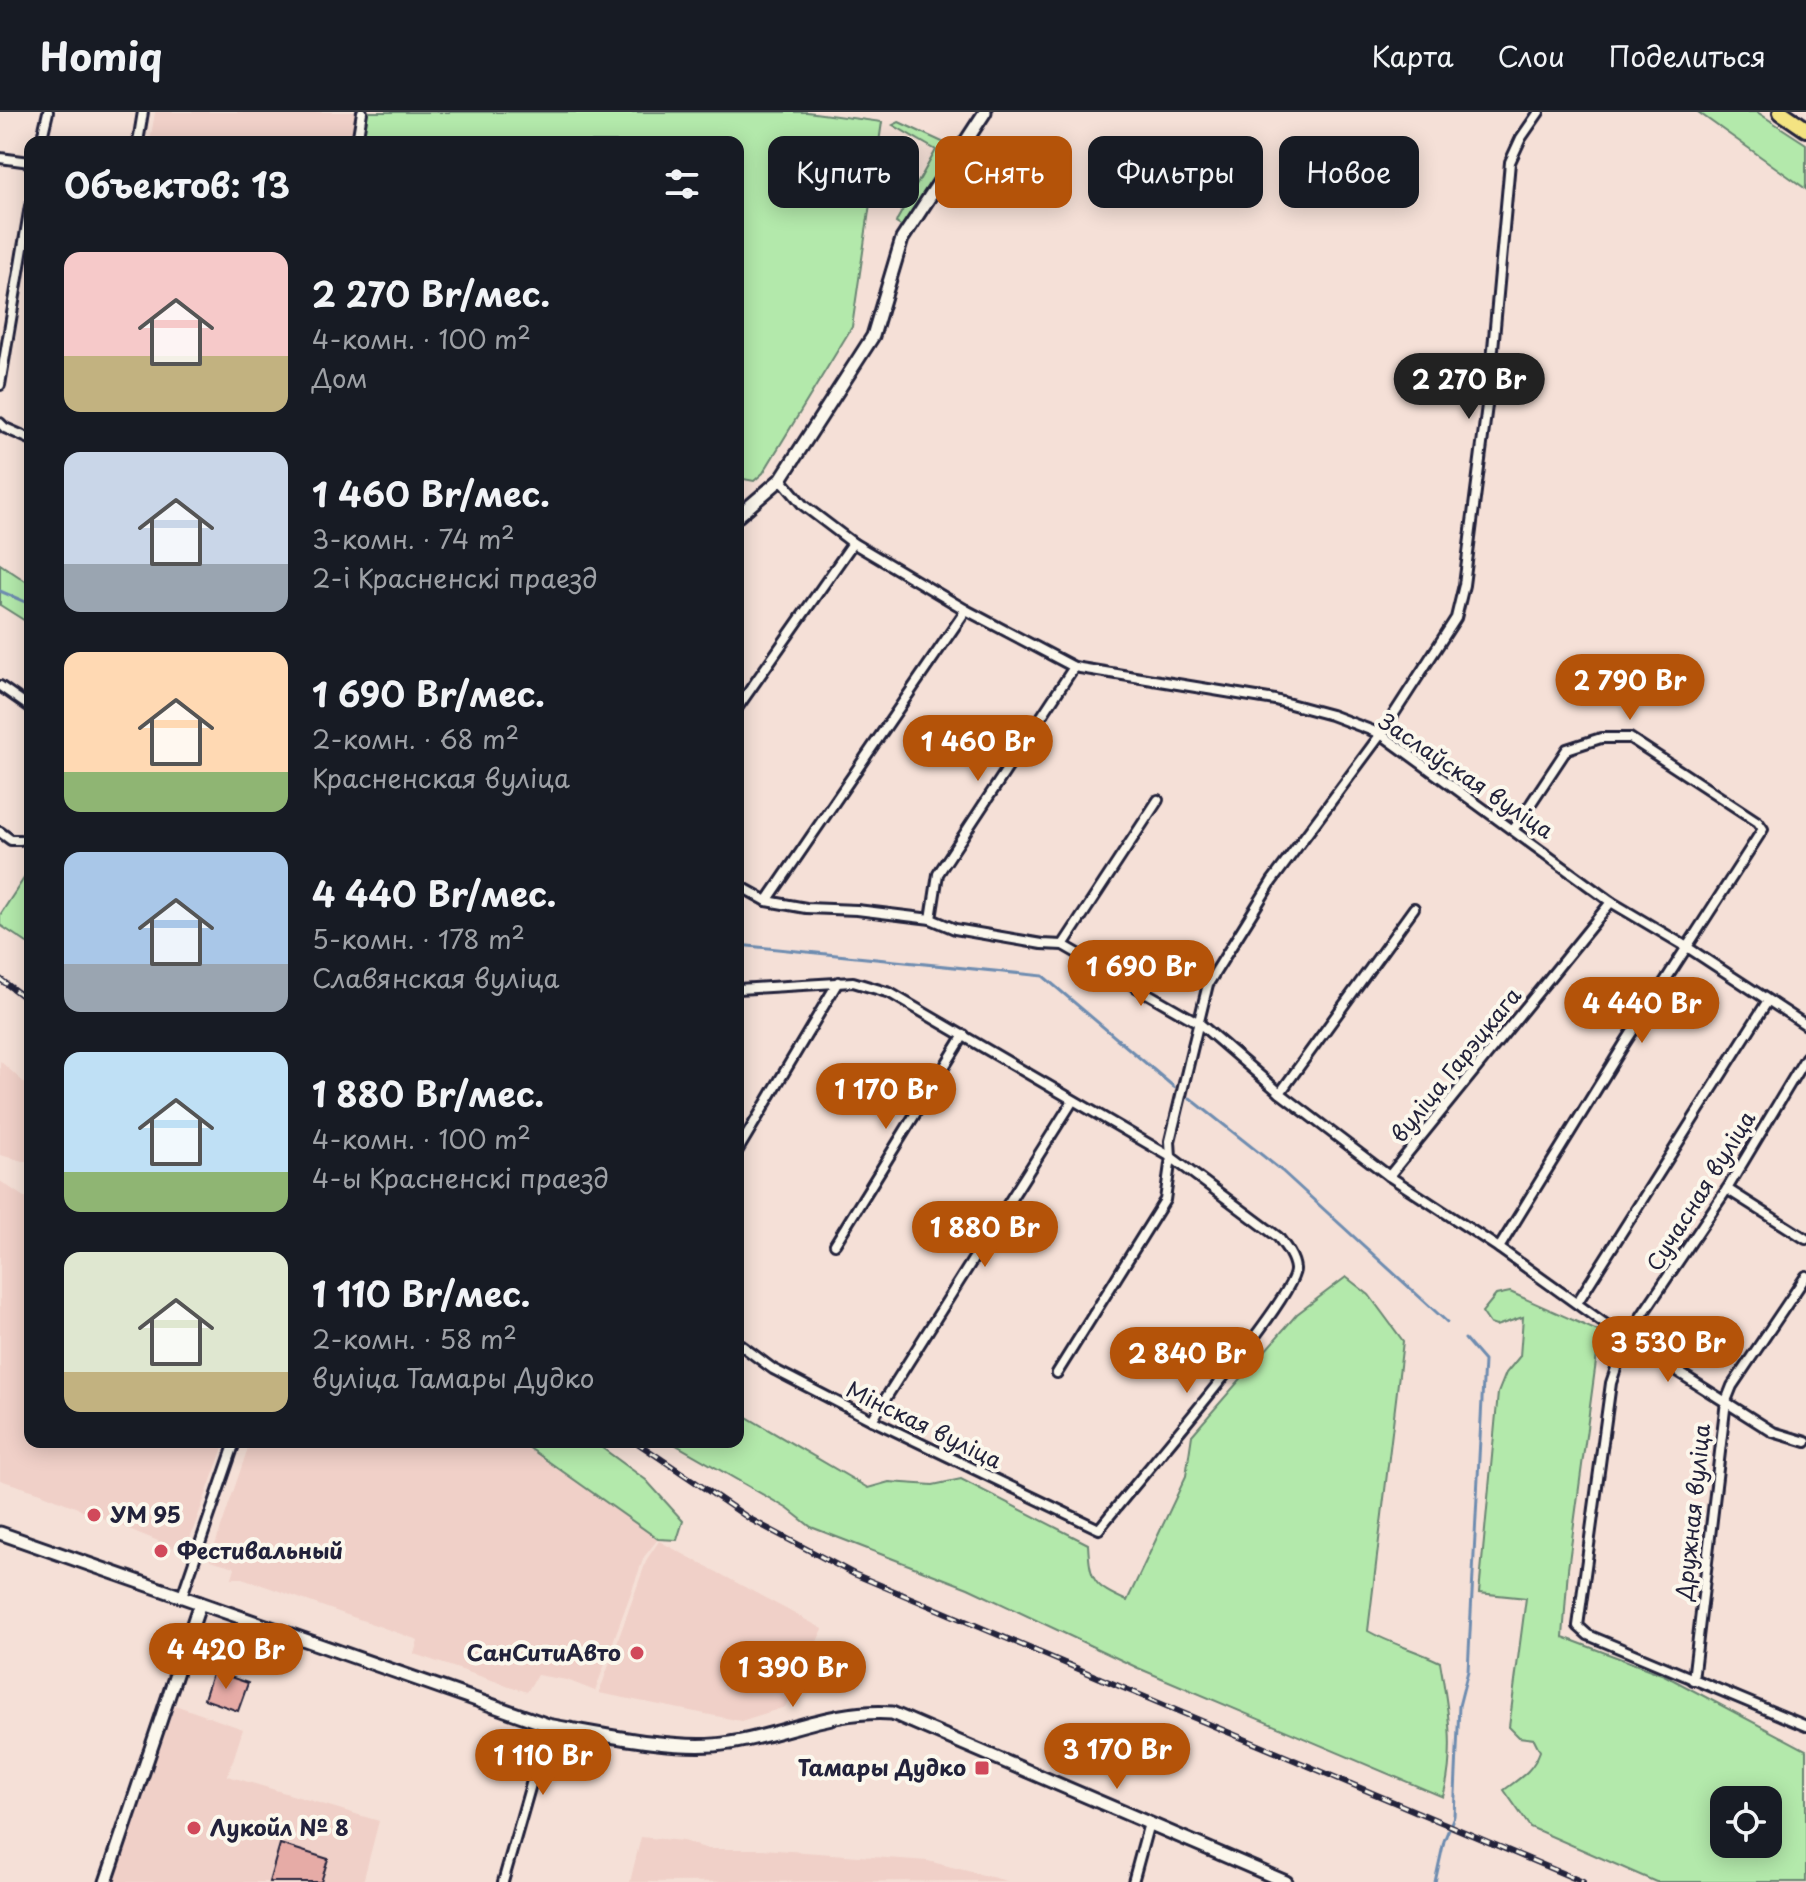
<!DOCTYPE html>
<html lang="ru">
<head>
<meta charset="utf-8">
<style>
	body { margin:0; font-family:"Playpen Sans",sans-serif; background:#242831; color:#f1f3f6; height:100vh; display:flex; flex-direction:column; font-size:30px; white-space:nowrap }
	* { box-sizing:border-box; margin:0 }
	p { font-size:26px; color:#9ea1a6 }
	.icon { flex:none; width:44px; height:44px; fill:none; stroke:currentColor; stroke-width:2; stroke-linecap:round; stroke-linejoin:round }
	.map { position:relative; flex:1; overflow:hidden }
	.details { position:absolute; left:24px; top:24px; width:720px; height:1312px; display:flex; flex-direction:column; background:#171b24; border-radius:16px; box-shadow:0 4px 20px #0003 }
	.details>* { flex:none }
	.banner { position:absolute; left:768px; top:24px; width:760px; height:72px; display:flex; gap:16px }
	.controls { position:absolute; left:1710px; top:1674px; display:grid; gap:16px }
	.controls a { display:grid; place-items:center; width:72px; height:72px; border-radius:16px; background:#171b24; box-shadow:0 4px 20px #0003; font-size:40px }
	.price { position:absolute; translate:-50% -68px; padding:0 18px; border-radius:28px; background:#b45309; color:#fff; font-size:26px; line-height:52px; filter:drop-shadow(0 2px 4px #0008) }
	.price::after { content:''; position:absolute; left:50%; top:48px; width:24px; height:18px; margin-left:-12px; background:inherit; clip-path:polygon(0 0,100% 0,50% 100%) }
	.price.selected { background:#222; color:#fff }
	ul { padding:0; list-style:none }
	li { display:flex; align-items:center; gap:24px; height:200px; padding:0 40px }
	li span { display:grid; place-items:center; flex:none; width:224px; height:160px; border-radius:16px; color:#555 }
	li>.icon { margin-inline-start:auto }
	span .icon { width:96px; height:96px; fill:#fffc; stroke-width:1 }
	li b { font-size:34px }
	h2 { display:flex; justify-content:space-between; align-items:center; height:96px; padding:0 40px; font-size:34px }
	.pill { padding:0 28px; border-radius:16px; background:#171b24; box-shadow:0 4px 20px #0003; font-size:28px; line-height:72px }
	.pill.selected { background:#b45309; color:#fff }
	header { display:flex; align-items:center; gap:48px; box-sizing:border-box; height:112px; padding:0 40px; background:#171b24; border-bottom:2px solid #363941 }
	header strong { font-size:38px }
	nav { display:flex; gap:44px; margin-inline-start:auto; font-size:28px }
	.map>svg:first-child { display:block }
</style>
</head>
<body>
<header>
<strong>Homiq</strong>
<nav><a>Карта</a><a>Слои</a><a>Поделиться</a></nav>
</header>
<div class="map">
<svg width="1806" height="1770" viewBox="0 0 1806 1770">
	<rect width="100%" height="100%" fill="#f5e0d7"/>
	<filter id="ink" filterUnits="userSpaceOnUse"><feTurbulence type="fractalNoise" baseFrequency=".0125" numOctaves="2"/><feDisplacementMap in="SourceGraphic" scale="16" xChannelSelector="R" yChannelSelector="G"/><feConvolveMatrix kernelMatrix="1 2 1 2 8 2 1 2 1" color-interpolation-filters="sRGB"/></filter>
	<g filter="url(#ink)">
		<g fill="#f0d0c8">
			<polygon points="155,0 360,0 355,30 150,30"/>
			<polygon points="0,949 30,976 30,1051 0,1043"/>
			<polygon points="0,1069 30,1089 30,1330 225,1330 185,1440 41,1381 0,1368"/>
			<polygon points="250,1330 520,1330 658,1427 644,1445 595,1579 567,1568 537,1563 527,1580 414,1542 418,1528 242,1466 232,1466 235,1455 210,1448"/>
			<polygon points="659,1429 823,1517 785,1595 741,1609 599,1581 647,1447"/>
			<polygon points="172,1592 243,1617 228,1664 379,1709 363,1770 112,1770"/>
			<polygon points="641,1725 683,1729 708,1737 763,1737 928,1749 1007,1769 630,1770"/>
		</g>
		<g fill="#b3e9ab" stroke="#6a8673" stroke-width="2" fill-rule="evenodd">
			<polygon points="366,0 807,0 882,10 852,215 763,361 754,369 738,366 738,30 361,30"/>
			<polygon points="1698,0 1757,0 1806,32 1806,77"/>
			<polygon points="899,10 949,33 951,38 907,111 901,114 896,111 897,108 936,38 893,13"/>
			<polygon points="0,452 30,472 30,512 0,493"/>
			<polygon points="30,757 30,833 0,813 0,803"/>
			<path d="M1346,1165L1369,1183L1403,1229L1368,1519C1391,1532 1416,1538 1440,1550C1448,1595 1456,1641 1443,1685L1138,1556L968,1476L811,1415L788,1397L671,1330H738V1300L868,1376L889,1370L933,1373L961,1367L1088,1432C1090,1469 1093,1474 1127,1489L1186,1364L1192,1323L1297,1202Z"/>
			<path d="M1510,1180L1600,1220L1568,1457L1563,1525L1664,1563L1806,1638V1770H1656L1530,1715L1504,1678C1520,1666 1533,1659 1540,1639L1534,1627L1519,1625L1509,1615L1526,1486L1479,1481L1498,1281L1506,1261L1520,1244L1523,1205L1496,1214L1490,1212L1482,1200L1496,1183ZM1724,1688H1768V1732H1724Z"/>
			<polygon points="521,1330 594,1330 646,1368 683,1409 677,1428 658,1427"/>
		</g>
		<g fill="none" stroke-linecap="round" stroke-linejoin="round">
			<g stroke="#6e8cb0" stroke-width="3">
				<polyline points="0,479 30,492"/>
				<polyline points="738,833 1043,864 1174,975"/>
				<polyline points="1190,986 1282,1059 1447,1210"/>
				<polyline points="1435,1770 1444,1729 1454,1704 1459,1594 1468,1559 1484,1249 1465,1227"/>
			</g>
		</g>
		<g fill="#e6aba6" stroke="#22223b" stroke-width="2">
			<polygon points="213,1559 248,1571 238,1599 204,1587"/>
			<polygon points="280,1732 328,1747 321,1770 269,1770"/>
		</g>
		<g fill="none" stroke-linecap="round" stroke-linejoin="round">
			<g stroke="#22223b" stroke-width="14">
				<g id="minor">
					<polyline points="41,30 48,0"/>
					<polyline points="138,30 143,0"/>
					<polyline points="357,30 362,0"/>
					<polyline points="0,46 30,50"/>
					<polyline points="0,273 30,94"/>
					<polyline points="0,311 5,316 30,327"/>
					<polyline points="781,367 803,393 853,431 966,498 1074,555 1275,588 1331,603 1381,622 1611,790 1687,835 1806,913"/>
					<polyline points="0,574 30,595"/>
					<polyline points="738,595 853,431"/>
					<polyline points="0,720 11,728 20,728"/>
					<polyline points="738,773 767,789 806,796 857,798 931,807 955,817 1042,832 1063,833 1199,911 1280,981 1389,1064 1499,1136 1626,1227 1773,1320 1806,1330"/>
					<polyline points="767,789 966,498"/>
					<polyline points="931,807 938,762 1074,555"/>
					<polyline points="1063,833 1158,688"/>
					<path d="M738,877L853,870L890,881L1171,1045L1278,1125C1285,1134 1294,1145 1295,1157C1297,1186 1128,1379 1099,1417L872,1308L773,1257L738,1231"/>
					<polyline points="1806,945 1727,1077 1626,1227 1611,1271 1578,1514 1588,1523 1806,1614"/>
					<polyline points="1280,981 1414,796"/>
					<polyline points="738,1038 838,870"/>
					<polyline points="1389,1064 1611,790"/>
					<polyline points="1727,1077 1806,1127"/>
					<polyline points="835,1132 964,923"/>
					<polyline points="1499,1136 1625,931 1763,717 1758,710 1630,626 1601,626 1567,637 1514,717"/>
					<polyline points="1577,1191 1767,890"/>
					<polyline points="1057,1261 1165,1088 1171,1045 1170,1029 1208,872 1272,769 1381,622 1456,506 1464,473 1490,270 1510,50 1521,26 1539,0"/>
					<polyline points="872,1308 1072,990"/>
					<polyline points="182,1484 235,1330"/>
					<polyline points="1693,1568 1726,1289 1732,1274 1806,1164"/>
					<polyline points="503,1770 548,1613"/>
					<polyline points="1133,1770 1149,1711"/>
				</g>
			</g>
			<g stroke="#22223b" stroke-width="17">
				<g id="tertiary">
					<polyline points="738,404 781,367 873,224 902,127 985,0"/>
					<path d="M0,1421L548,1613C598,1622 681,1640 730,1631C787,1622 832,1597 892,1601L1286,1770"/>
					<polyline points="106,1770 200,1491"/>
				</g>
			</g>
			<g stroke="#22223b" stroke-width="20">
				<polyline id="primary" points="1781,0 1806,17"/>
			</g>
			<use href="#minor" stroke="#fbf7ec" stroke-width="8"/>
			<use href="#tertiary" stroke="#fbf7ec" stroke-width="11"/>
			<use href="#primary" stroke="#f4e382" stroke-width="14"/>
			<g stroke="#22223b" stroke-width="6">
				<g id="rail">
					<polyline points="0,867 30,890"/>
					<polyline points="636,1330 750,1407 854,1462 1583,1770"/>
				</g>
			</g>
			<use href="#rail" stroke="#fbf7ec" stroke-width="3" stroke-dasharray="9" stroke-linecap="butt"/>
		</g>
	</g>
	<g fill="#d1495b" stroke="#fbf7ec" stroke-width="3">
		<circle cx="94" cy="1403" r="8"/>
		<circle cx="161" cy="1439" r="8"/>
		<circle cx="637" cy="1541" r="8"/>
		<rect x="974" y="1648" width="16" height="16" rx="4"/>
		<circle cx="194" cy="1716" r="8"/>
	</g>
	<g text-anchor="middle" stroke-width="8" stroke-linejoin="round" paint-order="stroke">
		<g font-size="22" fill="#22223b" stroke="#fbf7ec">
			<text transform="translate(1466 664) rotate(34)" y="8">Заслаўская вуліца</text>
			<text transform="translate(1456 953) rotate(-51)" y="8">вуліца Гарэцкага</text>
			<text transform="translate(1701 1079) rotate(-58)" y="8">Сучасная вуліца</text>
			<text transform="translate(924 1313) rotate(26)" y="8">Мінская вуліца</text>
			<text transform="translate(1693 1400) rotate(-84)" y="8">Дружная вуліца</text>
		</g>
		<g font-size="22" font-weight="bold" fill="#22223b" stroke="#fbf7ec" text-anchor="start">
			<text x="110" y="1411">УМ 95</text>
			<text x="177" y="1447">Фестивальный</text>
			<text x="621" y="1549" text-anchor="end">СанСитиАвто</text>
			<text x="966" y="1664" text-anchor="end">Тамары Дудко</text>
			<text x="210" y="1724">Лукойл № 8</text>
		</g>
	</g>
</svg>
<div class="controls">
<a><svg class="icon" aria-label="locate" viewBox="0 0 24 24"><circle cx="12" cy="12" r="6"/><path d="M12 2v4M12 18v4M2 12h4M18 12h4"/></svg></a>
</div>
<b class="price selected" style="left:1469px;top:309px">2 270 Br</b>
<b class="price" style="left:1630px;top:610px">2 790 Br</b>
<b class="price" style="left:978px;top:671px">1 460 Br</b>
<b class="price" style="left:1141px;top:896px">1 690 Br</b>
<b class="price" style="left:1642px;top:933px">4 440 Br</b>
<b class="price" style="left:886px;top:1019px">1 170 Br</b>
<b class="price" style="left:985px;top:1157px">1 880 Br</b>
<b class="price" style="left:1668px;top:1272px">3 530 Br</b>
<b class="price" style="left:1187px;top:1283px">2 840 Br</b>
<b class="price" style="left:226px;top:1579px">4 420 Br</b>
<b class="price" style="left:793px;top:1597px">1 390 Br</b>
<b class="price" style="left:1117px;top:1679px">3 170 Br</b>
<b class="price" style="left:543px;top:1685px">1 110 Br</b>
<div class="banner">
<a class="pill">Купить</a>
<a class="pill selected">Снять</a>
<a class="pill">Фильтры</a>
<a class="pill">Новое</a>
</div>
<section class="details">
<h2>Объектов: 13<svg class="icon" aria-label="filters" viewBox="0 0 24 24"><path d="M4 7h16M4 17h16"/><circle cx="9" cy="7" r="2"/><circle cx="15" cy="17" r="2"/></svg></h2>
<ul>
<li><span style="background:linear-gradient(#f6c9c9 65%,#c2b280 0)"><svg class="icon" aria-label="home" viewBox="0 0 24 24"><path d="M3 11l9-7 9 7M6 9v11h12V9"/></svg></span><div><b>2 270 Br/мес.</b><p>4-комн. · 100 m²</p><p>Дом</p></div></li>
<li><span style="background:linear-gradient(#c9d6e8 70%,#9aa5b1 0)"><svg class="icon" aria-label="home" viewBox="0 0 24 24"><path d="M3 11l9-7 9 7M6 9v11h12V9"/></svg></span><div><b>1 460 Br/мес.</b><p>3-комн. · 74 m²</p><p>2-і Красненскі праезд</p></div></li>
<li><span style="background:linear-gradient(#ffd9b3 75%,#8fb573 0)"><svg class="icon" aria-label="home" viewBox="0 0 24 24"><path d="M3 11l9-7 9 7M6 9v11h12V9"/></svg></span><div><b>1 690 Br/мес.</b><p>2-комн. · 68 m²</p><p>Красненская вуліца</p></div></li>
<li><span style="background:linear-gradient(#a9c7e8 70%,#9aa5b1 0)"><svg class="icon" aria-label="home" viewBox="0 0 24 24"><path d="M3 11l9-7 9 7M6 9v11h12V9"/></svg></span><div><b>4 440 Br/мес.</b><p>5-комн. · 178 m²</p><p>Славянская вуліца</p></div></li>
<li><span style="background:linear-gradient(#bfe0f5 75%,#8fb573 0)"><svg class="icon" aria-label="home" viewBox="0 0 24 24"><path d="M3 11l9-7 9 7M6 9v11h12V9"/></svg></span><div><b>1 880 Br/мес.</b><p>4-комн. · 100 m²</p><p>4-ы Красненскі праезд</p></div></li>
<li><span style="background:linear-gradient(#dfe7d0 75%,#c2b280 0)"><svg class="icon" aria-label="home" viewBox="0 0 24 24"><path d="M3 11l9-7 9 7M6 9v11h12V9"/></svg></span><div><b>1 110 Br/мес.</b><p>2-комн. · 58 m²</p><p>вуліца Тамары Дудко</p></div></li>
</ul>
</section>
</div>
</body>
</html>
